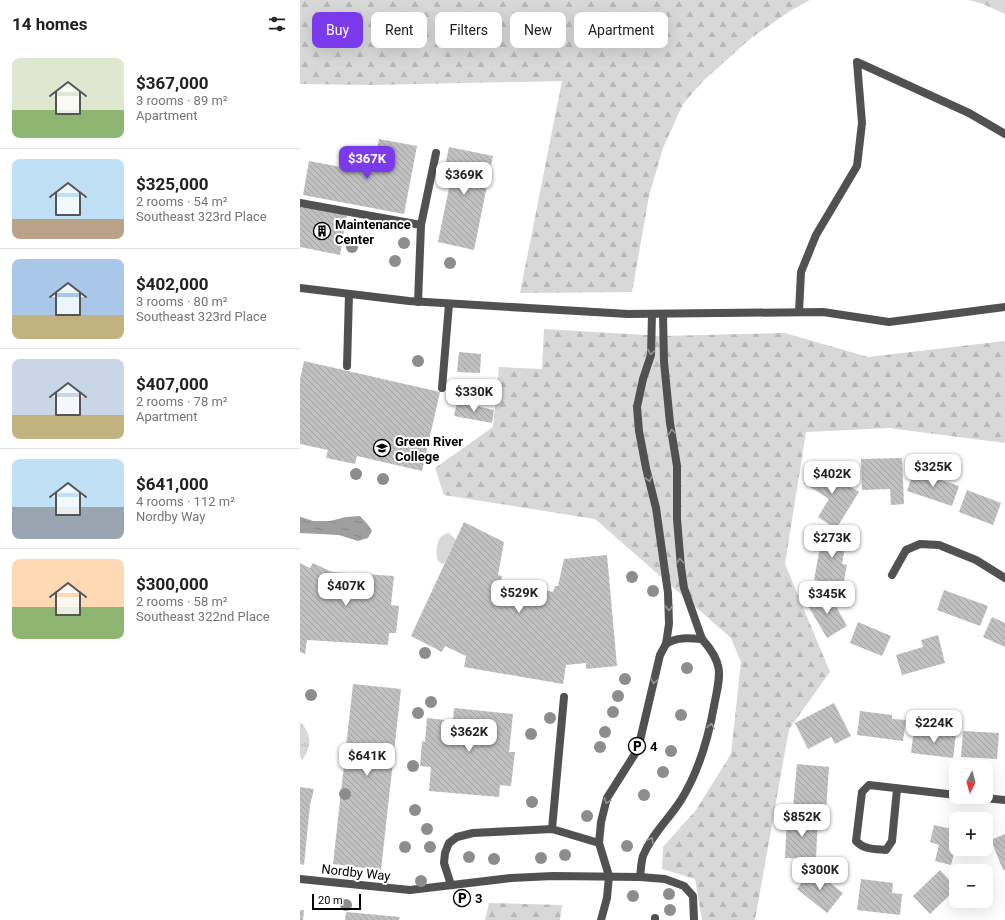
<!DOCTYPE html>
<html lang="en">
<head>
<meta charset="utf-8">
<style>
	body { margin:0; font-family:Roboto,sans-serif; background:#f2f2f2; color:#202124; height:100vh; display:flex; flex-direction:column; font-size:15px; white-space:nowrap }
	* { box-sizing:border-box; margin:0 }
	p { font-size:13px; color:#757577 }
	.icon { flex:none; width:22px; height:22px; fill:none; stroke:currentColor; stroke-width:2; stroke-linecap:round; stroke-linejoin:round }
	.map { position:relative; flex:1; overflow:hidden }
	.side { display:flex; flex-direction:column; background:#fff; width:300px }
	.side>* { flex:none }
	.top-card { position:absolute; left:12px; top:12px; width:380px; height:36px; display:flex; gap:8px }
	.needle { width:26px; rotate:186deg }
	.fabs { position:absolute; left:649px; top:760px; display:grid; gap:8px }
	.fabs a { display:grid; place-items:center; width:44px; height:44px; border-radius:8px; background:#fff; box-shadow:0 4px 16px #0002; font-size:20px }
	.scale { position:absolute; left:12px; bottom:10px; width:49px; box-sizing:border-box; padding-left:4px; border:2px solid #000; border-top:0; font-size:11px; line-height:14px; white-space:nowrap; color:#000; -webkit-text-stroke:3px #fff; paint-order:stroke }
	.price { position:absolute; translate:-50% -34px; padding:0 9px; border-radius:8px; background:#fff; color:#222; font-size:13px; line-height:26px; filter:drop-shadow(0 1px 2px #0008) }
	.price::after { content:''; position:absolute; left:50%; top:24px; width:12px; height:9px; margin-left:-6px; background:inherit; clip-path:polygon(0 0,100% 0,50% 100%) }
	.price.current { background:#7c3aed; color:#fff }
	ul { padding:0; list-style:none }
	li { display:flex; align-items:center; gap:12px; height:100px; padding:0 12px }
	li+li { border-top:1px solid #e0e0e0 }
	li span { display:grid; place-items:center; flex:none; width:112px; height:80px; border-radius:8px; color:#555 }
	li>.icon { margin-inline-start:auto }
	span .icon { width:48px; height:48px; fill:#fffc; stroke-width:1 }
	li b { font-size:17px }
	h2 { display:flex; justify-content:space-between; align-items:center; height:48px; padding:0 12px; font-size:17px }
	.pill { padding:0 14px; border-radius:8px; background:#fff; box-shadow:0 4px 16px #0002; font-size:14px; line-height:36px }
	.pill.current { background:#7c3aed; color:#fff }
	main { display:flex; flex:1; min-height:0 }
	.map>svg:first-child { display:block }
</style>
</head>
<body>
<main>
<section class="side">
<h2>14 homes<svg class="icon" aria-label="filters" viewBox="0 0 24 24"><path d="M4 7h16M4 17h16"/><circle cx="9" cy="7" r="2"/><circle cx="15" cy="17" r="2"/></svg></h2>
<ul>
<li><span style="background:linear-gradient(#dfe7d0 65%,#8fb573 0)"><svg class="icon" aria-label="home" viewBox="0 0 24 24"><path d="M3 11l9-7 9 7M6 9v11h12V9"/></svg></span><div><b>$367,000</b><p>3 rooms · 89 m²</p><p>Apartment</p></div></li>
<li><span style="background:linear-gradient(#bfe0f5 75%,#b9a48a 0)"><svg class="icon" aria-label="home" viewBox="0 0 24 24"><path d="M3 11l9-7 9 7M6 9v11h12V9"/></svg></span><div><b>$325,000</b><p>2 rooms · 54 m²</p><p>Southeast 323rd Place</p></div></li>
<li><span style="background:linear-gradient(#a9c7e8 70%,#c2b280 0)"><svg class="icon" aria-label="home" viewBox="0 0 24 24"><path d="M3 11l9-7 9 7M6 9v11h12V9"/></svg></span><div><b>$402,000</b><p>3 rooms · 80 m²</p><p>Southeast 323rd Place</p></div></li>
<li><span style="background:linear-gradient(#c9d6e8 70%,#c2b280 0)"><svg class="icon" aria-label="home" viewBox="0 0 24 24"><path d="M3 11l9-7 9 7M6 9v11h12V9"/></svg></span><div><b>$407,000</b><p>2 rooms · 78 m²</p><p>Apartment</p></div></li>
<li><span style="background:linear-gradient(#bfe0f5 60%,#9aa5b1 0)"><svg class="icon" aria-label="home" viewBox="0 0 24 24"><path d="M3 11l9-7 9 7M6 9v11h12V9"/></svg></span><div><b>$641,000</b><p>4 rooms · 112 m²</p><p>Nordby Way</p></div></li>
<li><span style="background:linear-gradient(#ffd9b3 60%,#8fb573 0)"><svg class="icon" aria-label="home" viewBox="0 0 24 24"><path d="M3 11l9-7 9 7M6 9v11h12V9"/></svg></span><div><b>$300,000</b><p>2 rooms · 58 m²</p><p>Southeast 322nd Place</p></div></li>
</ul>
</section>
<div class="map">
<svg width="705" height="920" viewBox="0 0 705 920">
	<defs>
		<pattern id="grass-tufts" width="24" height="20" patternUnits="userSpaceOnUse"><rect width="24" height="20" fill="#d8d8d8"/><path d="M3 7l-1-3M5 7V3M7 7l1-3M15 17l-1-3M17 17v-4M19 17l1-3" fill="none" stroke="#b8b8b8"/></pattern>
		<pattern id="forest-firs" width="22" height="20" patternUnits="userSpaceOnUse"><rect width="22" height="20" fill="#d8d8d8"/><path d="M5 1l3.5 6h-7zM16 11l3.5 6h-7z" fill="#b8b8b8"/></pattern>
		<pattern id="water-ripples" width="26" height="14" patternUnits="userSpaceOnUse"><rect width="26" height="14" fill="#9f9f9f"/><path d="M2 4q2-2 4 0t4 0M15 11q2-2 4 0t4 0" fill="none" stroke="#878787"/></pattern>
		<pattern id="building-back-hatch" width="6" height="6" patternUnits="userSpaceOnUse"><rect width="6" height="6" fill="#c0c0c0"/><path d="M-1 5l2 2M0 0l6 6M5-1l2 2" fill="none" stroke="#a3a3a3"/></pattern>
	</defs>
	<rect width="100%" height="100%" fill="#fff"/>
	<path fill="url(#grass-tufts)" d="M0,722C12,733 12,748 2,760L0,756Z"/>
	<g fill="url(#forest-firs)">
		<polygon points="0,0 510,0 490,11 451,38 403,81 383,104 363,148 349,196 332,292 220,293 262,81 74,85 0,84"/>
		<polygon points="669,0 705,0 705,14 683,4"/>
		<polygon points="244,329 362,336 485,333 568,357 705,341 705,443 589,428 506,432 485,564 530,672 489,729 455,920 402,920 395,879 362,869 363,847 396,810 431,754 441,662 431,638 295,519 144,495 135,468 193,427 199,367 242,369"/>
		<polygon points="189,903 262,905 260,920 185,920"/>
	</g>
	<path fill="#d8d8d8" d="M149,533L156,540L144,564L140,563L137,559C136,548 136,535 149,533Z"/>
	<polygon fill="url(#water-ripples)" points="60,516 69,526 72,531 68,538 58,541 39,535 0,533 0,517 1,517 13,521 30,521 46,517"/>
	<g fill="url(#building-back-hatch)">
		<polygon points="79,139 117,146 104,214 3,195 9,161 73,173"/>
		<polygon points="149,147 193,156 174,250 138,242 149,188 141,186"/>
		<polygon points="0,207 47,215 40,255 0,247"/>
		<polygon points="159,352 181,354 180,373 157,372"/>
		<polygon points="4,361 140,392 122,471 57,456 55,464 26,458 28,450 0,444 0,380"/>
		<polygon points="157,402 194,410 192,423 154,416"/>
		<polygon points="602,458 604,504 591,505 590,489 562,490 561,459"/>
		<polygon points="516,465 559,492 536,529 518,517 529,499 504,483"/>
		<polygon points="614,471 659,486 652,506 607,491"/>
		<polygon points="667,490 701,503 693,525 659,512"/>
		<polygon points="164,522 204,542 198,575 202,576 201,581 253,592 255,586 258,586 264,559 307,555 317,666 286,669 286,663 266,665 263,684 164,667 166,656 145,646 142,652 111,636"/>
		<polygon points="523,530 547,535 542,564 547,565 543,586 514,580"/>
		<polygon points="0,563 10,568 13,563 32,572 94,576 91,605 99,606 96,633 89,633 88,645 7,640 5,654 0,652"/>
		<polygon points="644,590 688,606 680,626 637,610"/>
		<polygon points="527,591 547,626 527,638 507,604"/>
		<polygon points="692,617 705,623 705,647 683,637"/>
		<polygon points="558,622 591,636 582,656 550,643"/>
		<polygon points="638,635 645,663 602,675 596,655 623,647 621,640"/>
		<polygon points="53,684 101,689 81,870 33,864"/>
		<polygon points="534,703 551,736 535,744 531,737 508,749 495,723"/>
		<polygon points="154,708 213,714 209,752 215,752 211,786 200,785 199,797 129,791 131,767 120,766 122,741 125,742 127,718 153,721"/>
		<polygon points="560,711 592,715 592,719 606,720 603,741 557,735"/>
		<polygon points="614,729 656,734 653,758 611,753"/>
		<polygon points="663,731 699,733 697,759 661,757"/>
		<polygon points="497,764 529,767 526,811 493,808"/>
		<polygon points="0,787 14,789 10,805 4,865 0,864"/>
		<polygon points="487,816 518,817 516,859 485,858"/>
		<polygon points="634,825 656,830 656,846 651,865 635,861 639,845 630,842"/>
		<polygon points="705,834 705,870 703,870 691,840"/>
		<polygon points="512,869 543,893 527,913 497,889"/>
		<polygon points="640,870 656,887 656,889 630,914 613,896"/>
		<polygon points="561,879 593,883 592,893 602,894 600,915 557,910"/>
		<polygon points="0,910 4,910 3,920 0,920"/>
		<polygon points="46,912 100,917 99,920 45,920"/>
	</g>
	<g fill="none" stroke-linecap="round" stroke-linejoin="round">
		<g stroke="#515151" stroke-width="8">
			<polyline points="0,203 121,225 118,302"/>
			<polyline points="121,225 136,153"/>
			<polyline points="0,288 109,301 328,314 523,312 589,322 705,307"/>
			<polyline points="499,312 501,272 516,235 557,166 562,123 557,62 669,113 705,134"/>
			<polyline points="363,314 364,362 370,423 377,466 377,519 381,567 384,588 402,639"/>
			<polyline points="47,366 49,294"/>
			<polyline points="142,388 149,304"/>
			<polyline points="252,829 264,697"/>
			<path d="M340,877C341,870 341,862 343,856C352,834 369,819 381,800C399,771 408,740 414,706C420,675 425,665 402,639C388,638 377,637 366,644"/>
			<polyline points="151,885 144,863 145,853 149,843 157,837 173,833 252,829 299,843"/>
			<polyline points="110,890 211,878 253,876 340,877 365,879 384,886 393,896 394,920"/>
			<polyline points="301,920 307,898 309,876 299,843 301,822 307,798 338,749 360,655 366,644 369,624 368,593 356,508 346,468 339,431 337,407 343,379 351,355 352,314"/>
			<polyline points="355,920 355,918"/>
		</g>
		<polyline stroke="#515151" stroke-width="8" points="0,879 110,890"/>
		<g stroke="#515151" stroke-width="8">
			<polyline points="592,575 606,550 620,544 639,545 676,560 705,578"/>
			<path d="M597,789L592,841L586,850C576,849 564,850 556,841L562,792L569,785L656,795"/>
			<polyline points="674,797 705,800"/>
		</g>
	</g>
	<g fill="#8d8d8d">
		<circle cx="104" cy="243" r="6"/>
		<circle cx="52" cy="247" r="6"/>
		<circle cx="95" cy="261" r="6"/>
		<circle cx="150" cy="263" r="6"/>
		<circle cx="118" cy="361" r="6"/>
		<circle cx="56" cy="474" r="6"/>
		<circle cx="83" cy="479" r="6"/>
		<circle cx="332" cy="577" r="6"/>
		<circle cx="353" cy="591" r="6"/>
		<circle cx="125" cy="653" r="6"/>
		<circle cx="387" cy="668" r="6"/>
		<circle cx="325" cy="679" r="6"/>
		<circle cx="11" cy="695" r="6"/>
		<circle cx="318" cy="696" r="6"/>
		<circle cx="131" cy="702" r="6"/>
		<circle cx="313" cy="712" r="6"/>
		<circle cx="118" cy="713" r="6"/>
		<circle cx="381" cy="715" r="6"/>
		<circle cx="250" cy="718" r="6"/>
		<circle cx="305" cy="732" r="6"/>
		<circle cx="231" cy="734" r="6"/>
		<circle cx="300" cy="747" r="6"/>
		<circle cx="371" cy="751" r="6"/>
		<circle cx="113" cy="766" r="6"/>
		<circle cx="363" cy="772" r="6"/>
		<circle cx="45" cy="794" r="6"/>
		<circle cx="344" cy="795" r="6"/>
		<circle cx="232" cy="802" r="6"/>
		<circle cx="115" cy="810" r="6"/>
		<circle cx="287" cy="816" r="6"/>
		<circle cx="127" cy="829" r="6"/>
		<circle cx="327" cy="846" r="6"/>
		<circle cx="105" cy="847" r="6"/>
		<circle cx="130" cy="847" r="6"/>
		<circle cx="265" cy="855" r="6"/>
		<circle cx="169" cy="857" r="6"/>
		<circle cx="241" cy="858" r="6"/>
		<circle cx="194" cy="859" r="6"/>
		<circle cx="121" cy="881" r="6"/>
		<circle cx="369" cy="894" r="6"/>
		<circle cx="333" cy="896" r="6"/>
		<circle cx="46" cy="905" r="6"/>
		<circle cx="370" cy="910" r="6"/>
	</g>
	<defs><path id="oneway-chevron" d="M-2-3.5L2.5 0L-2 3.5" fill="none" stroke-width="1.6" stroke-linecap="round" stroke-linejoin="round"/></defs>
	<g stroke="#979797">
		<use href="#oneway-chevron" transform="translate(351 352) rotate(99)"/>
		<use href="#oneway-chevron" transform="translate(372 432) rotate(-98)"/>
		<use href="#oneway-chevron" transform="translate(349 479) rotate(76)"/>
		<use href="#oneway-chevron" transform="translate(380 561) rotate(-95)"/>
		<use href="#oneway-chevron" transform="translate(369 608) rotate(89)"/>
		<use href="#oneway-chevron" transform="translate(354 681) rotate(103)"/>
		<use href="#oneway-chevron" transform="translate(411 726) rotate(-78)"/>
		<use href="#oneway-chevron" transform="translate(307 801) rotate(110)"/>
		<use href="#oneway-chevron" transform="translate(351 840) rotate(-59)"/>
	</g>
	<defs>
		<g id="building-ring" transform="scale(0.9)"><circle r="9.5" fill="#fff" stroke="#000" stroke-width="1.5"/><path d="M-4-6H4V6H1V3H-1V6H-4ZM-2.5-4.3h1.7v1.8h-1.7ZM.8-4.3h1.7v1.8H.8ZM-2.5-1h1.7V.8h-1.7ZM.8-1h1.7V.8H.8Z" fill="#000"/></g>
		<g id="university-ring" transform="scale(0.9)"><circle r="9.5" fill="#fff" stroke="#000" stroke-width="1.5"/><path d="M0-5L7-2L0 1L-7-2ZM-4 1L0 2.5L4 1V4Q0 6-4 4Z" fill="#000"/></g>
		<g id="parking-ring" transform="scale(0.9)"><circle r="9.5" fill="#fff" stroke="#000" stroke-width="1.5"/><path d="M-3.5-5.5H1a3.5 3.5 0 0 1 0 7H-1V5.5H-3.5ZM-1-3.4V-.6H.8a1.4 1.4 0 0 0 0-2.8Z" fill="#000"/></g>
	</defs>
	<g fill-rule="evenodd">
		<use href="#building-ring" x="22" y="231"/>
		<use href="#university-ring" x="82" y="448"/>
		<use href="#parking-ring" x="337" y="746"/>
		<use href="#parking-ring" x="162" y="898"/>
	</g>
	<g text-anchor="middle" stroke-width="4" stroke-linejoin="round" paint-order="stroke">
		<g font-size="13" font-weight="bold" fill="#000" stroke="#fff" text-anchor="start">
			<text x="35" y="229">Maintenance<tspan x="35" dy="15">Center</tspan></text>
			<text x="95" y="446">Green River<tspan x="95" dy="15">College</tspan></text>
			<text x="350" y="751">4</text>
			<text x="175" y="903">3</text>
		</g>
		<g font-size="13" fill="#000" stroke="#fff">
			<text transform="translate(56 872) rotate(6)" y="5">Nordby Way</text>
		</g>
	</g>
</svg>
<div class="fabs">
<a><svg class="needle" viewBox="-14 -14 28 28"><path d="M0-13l5 13h-10z" fill="#e53935"/><path d="M0 13l5-13h-10z" fill="#757577"/></svg></a>
<a>+</a>
<a>−</a>
</div>
<div class="scale">20 m</div>
<b class="price current" style="left:67px;top:180px">$367K</b>
<b class="price" style="left:164px;top:196px">$369K</b>
<b class="price" style="left:174px;top:413px">$330K</b>
<b class="price" style="left:633px;top:488px">$325K</b>
<b class="price" style="left:532px;top:495px">$402K</b>
<b class="price" style="left:532px;top:559px">$273K</b>
<b class="price" style="left:46px;top:607px">$407K</b>
<b class="price" style="left:219px;top:614px">$529K</b>
<b class="price" style="left:527px;top:615px">$345K</b>
<b class="price" style="left:634px;top:744px">$224K</b>
<b class="price" style="left:169px;top:753px">$362K</b>
<b class="price" style="left:67px;top:777px">$641K</b>
<b class="price" style="left:502px;top:838px">$852K</b>
<b class="price" style="left:520px;top:891px">$300K</b>
<div class="top-card">
<a class="pill current">Buy</a>
<a class="pill">Rent</a>
<a class="pill">Filters</a>
<a class="pill">New</a>
<a class="pill">Apartment</a>
</div>
</div>
</main>
</body>
</html>
